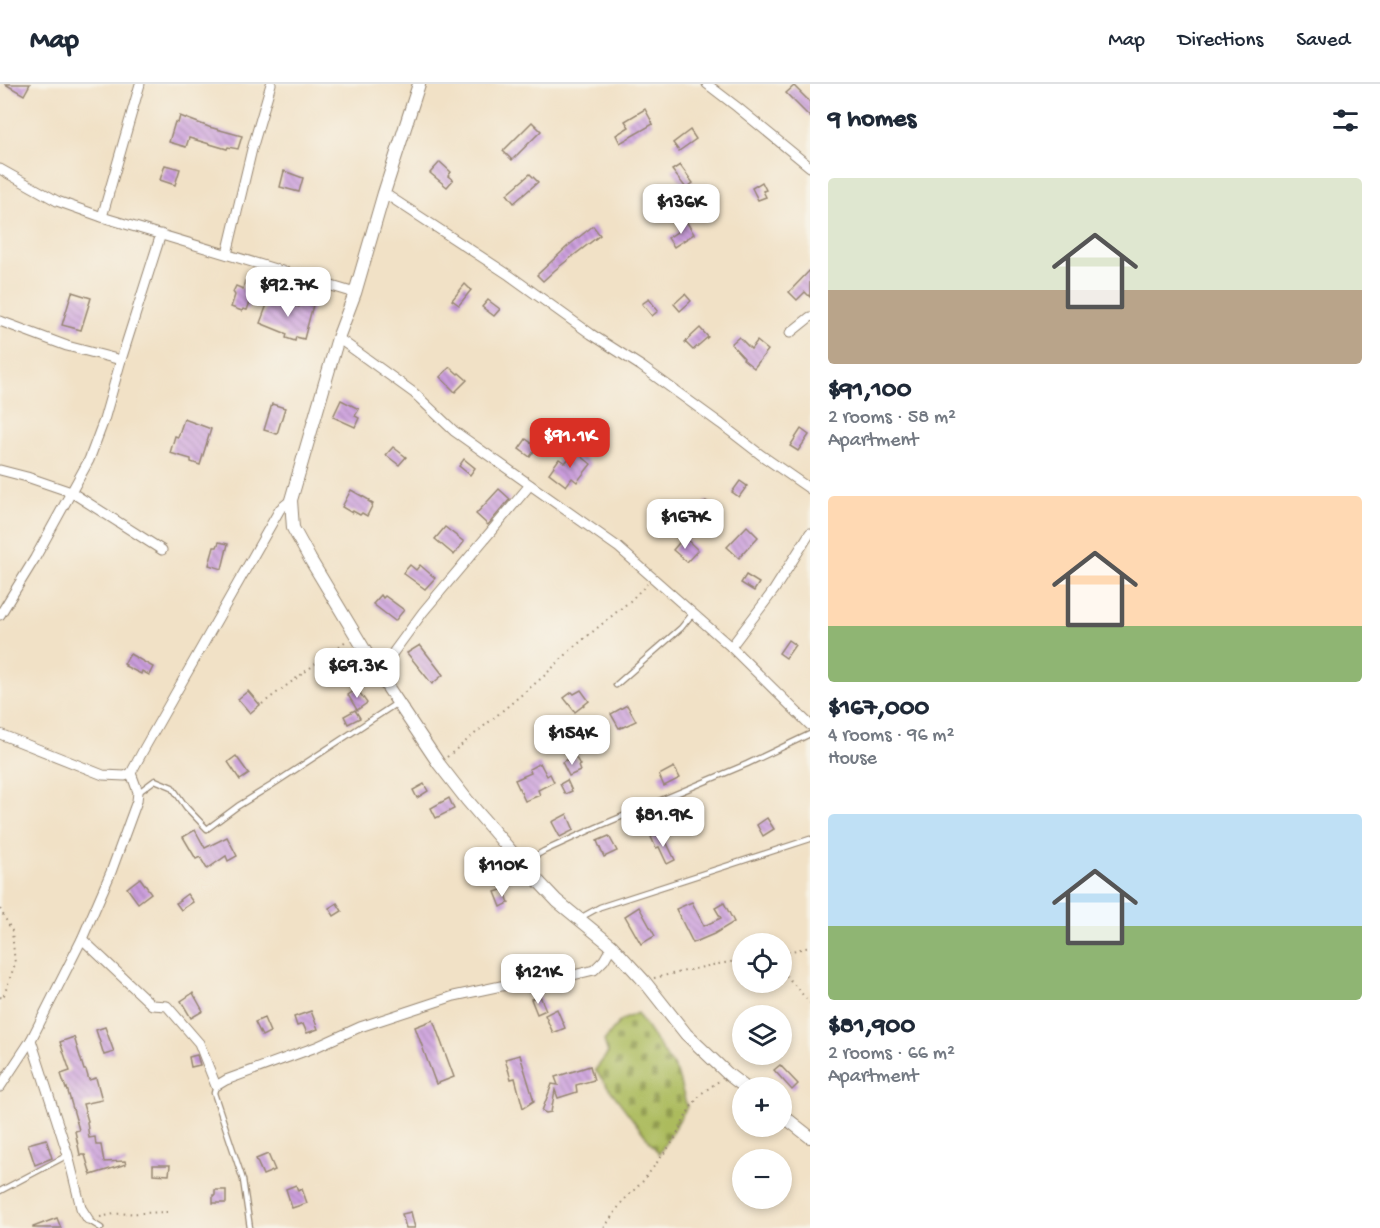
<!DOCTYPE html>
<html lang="en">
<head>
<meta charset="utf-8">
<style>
	body { margin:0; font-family:"Gochi Hand",sans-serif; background:#f2f2f3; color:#1f2937; height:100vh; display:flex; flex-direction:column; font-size:22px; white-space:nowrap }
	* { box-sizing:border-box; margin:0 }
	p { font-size:20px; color:#747a83 }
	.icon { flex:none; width:33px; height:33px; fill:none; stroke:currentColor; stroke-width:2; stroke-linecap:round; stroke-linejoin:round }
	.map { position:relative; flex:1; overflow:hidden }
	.drawer { display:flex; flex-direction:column; background:#fff; width:570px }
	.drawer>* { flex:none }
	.fabs { position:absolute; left:732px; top:849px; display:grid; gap:12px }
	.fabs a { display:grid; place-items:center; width:60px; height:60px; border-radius:50%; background:#fff; box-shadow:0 3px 9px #0003; font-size:30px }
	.price { position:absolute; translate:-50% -51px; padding:0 14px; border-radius:12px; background:#fff; color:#222; font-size:20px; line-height:39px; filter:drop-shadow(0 2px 3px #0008) }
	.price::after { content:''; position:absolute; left:50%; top:36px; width:18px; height:14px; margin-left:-9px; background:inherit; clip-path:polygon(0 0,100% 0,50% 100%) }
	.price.selected { background:#d93025; color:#fff }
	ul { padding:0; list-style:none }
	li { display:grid; align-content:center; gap:12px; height:318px; padding:0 18px }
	li span { display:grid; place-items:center; height:186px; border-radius:6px; color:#555 }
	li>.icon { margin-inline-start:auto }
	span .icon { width:108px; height:108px; fill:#fffc; stroke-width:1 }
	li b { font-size:26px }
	h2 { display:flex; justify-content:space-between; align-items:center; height:72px; padding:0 18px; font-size:26px }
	header { display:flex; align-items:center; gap:36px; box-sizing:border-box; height:84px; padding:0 30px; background:#fff; border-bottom:2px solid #e0e1e3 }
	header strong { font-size:28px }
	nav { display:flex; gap:33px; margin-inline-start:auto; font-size:21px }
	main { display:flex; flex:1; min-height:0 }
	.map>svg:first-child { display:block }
</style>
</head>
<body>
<header>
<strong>Map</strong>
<nav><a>Map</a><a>Directions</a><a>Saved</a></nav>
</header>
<main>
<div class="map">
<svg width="810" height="1144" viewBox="0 0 810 1144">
	<defs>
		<pattern id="cemetery-stones" width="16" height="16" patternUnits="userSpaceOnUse" patternTransform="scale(1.5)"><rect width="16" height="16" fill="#acbb5d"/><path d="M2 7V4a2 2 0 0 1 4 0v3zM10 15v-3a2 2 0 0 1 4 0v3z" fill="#8d984c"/></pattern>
		<pattern id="building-back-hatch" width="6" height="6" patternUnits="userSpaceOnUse" patternTransform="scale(1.5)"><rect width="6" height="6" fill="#cb9edd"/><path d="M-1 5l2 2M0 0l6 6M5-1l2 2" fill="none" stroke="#a681b3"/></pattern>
	</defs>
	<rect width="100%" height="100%" fill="#f7f3e8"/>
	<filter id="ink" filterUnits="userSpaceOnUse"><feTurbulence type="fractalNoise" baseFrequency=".0167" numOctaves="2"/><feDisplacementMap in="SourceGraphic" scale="12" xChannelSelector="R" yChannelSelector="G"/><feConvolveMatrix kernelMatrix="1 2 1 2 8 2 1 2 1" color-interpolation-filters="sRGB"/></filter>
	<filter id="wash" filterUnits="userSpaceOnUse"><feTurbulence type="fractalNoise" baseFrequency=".008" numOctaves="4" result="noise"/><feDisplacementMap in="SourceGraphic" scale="24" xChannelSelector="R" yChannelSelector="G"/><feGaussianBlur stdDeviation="1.35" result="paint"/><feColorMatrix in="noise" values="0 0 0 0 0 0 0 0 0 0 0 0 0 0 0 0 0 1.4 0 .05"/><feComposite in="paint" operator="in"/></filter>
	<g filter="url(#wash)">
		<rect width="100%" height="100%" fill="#f1e1c6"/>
		<polygon fill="url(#cemetery-stones)" stroke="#74723e" stroke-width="1.5" points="637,929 677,988 687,1023 659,1070 595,986 608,969 604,957 620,937"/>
		<g id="blocks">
			<g fill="url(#building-back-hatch)">
				<polygon points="5,0 30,0 24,11"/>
				<polygon points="794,2 810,18 810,33 786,9"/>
				<polygon points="645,25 653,40 620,59 616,51 629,43 625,37"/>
				<polygon points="180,32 209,43 242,52 238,65 228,63 227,65 189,54 186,63 169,58 175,38 178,39"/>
				<polygon points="532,38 541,47 512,76 503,67"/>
				<polygon points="690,46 696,55 679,67 673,59"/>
				<polygon points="440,78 451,88 448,92 453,96 447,103 430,89"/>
				<polygon points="165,81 180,85 175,101 160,96"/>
				<polygon points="680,81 693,99 686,104 672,86"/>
				<polygon points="284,87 303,94 299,108 280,103"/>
				<polygon points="530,90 538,98 514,119 507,110"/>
				<polygon points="762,98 766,106 763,107 766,113 758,116 752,104"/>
				<polygon points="686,137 694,150 674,163 668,154 680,146 678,143"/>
				<polygon points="593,142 600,151 555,186 543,197 537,191 568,162"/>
				<polygon points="810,186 810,213 805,208 797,216 789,208"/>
				<polygon points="245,197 254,200 250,209 253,210 247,226 243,225 242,227 231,223 235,211 233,208 236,202 243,205"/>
				<polygon points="465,200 471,206 459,221 452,216"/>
				<polygon points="72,208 91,214 81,246 62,241"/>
				<polygon points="685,210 691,217 680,227 674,220"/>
				<polygon points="274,213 299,223 301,218 313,221 304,255 296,253 295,257 286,254 287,250 260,239 268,218 272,220"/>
				<polygon points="649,215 658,227 652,232 642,220"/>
				<polygon points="488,216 500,225 494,232 482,223"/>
				<polygon points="700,244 708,253 693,266 685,258"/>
				<polygon points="739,253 751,265 757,257 768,266 754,284 743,275 744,274 731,260"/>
				<polygon points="450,283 458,290 459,289 467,296 455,308 440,293"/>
				<polygon points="341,316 359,325 355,332 359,334 355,343 333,333"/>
				<polygon points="272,320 285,324 277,350 264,346"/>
				<polygon points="184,335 211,345 200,381 191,378 191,375 170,369 175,352 178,353"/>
				<polygon points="801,345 809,351 798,367 790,362"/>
				<polygon points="526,355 537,363 530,373 519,365"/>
				<polygon points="393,363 406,373 399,381 386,371"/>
				<polygon points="575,367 591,380 577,398 572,394 566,402 549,389 559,375 565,379"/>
				<polygon points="464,375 475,384 470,391 459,382"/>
				<polygon points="740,397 747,402 739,413 732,408"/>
				<polygon points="499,405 510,415 488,441 476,430"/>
				<polygon points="351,406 369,416 368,417 373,420 367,432 362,429 360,431 353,427 352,429 342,423"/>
				<polygon points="706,417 714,423 712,425 718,429 705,445 697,439 700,434 696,431"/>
				<polygon points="747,442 758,453 739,474 727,463"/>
				<polygon points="445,443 464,458 454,471 435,455"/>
				<polygon points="684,453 698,466 687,478 673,466"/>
				<polygon points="219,458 228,460 222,485 209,481 214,463 217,463"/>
				<polygon points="410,481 416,486 420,481 435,494 425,505 403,489"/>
				<polygon points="746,491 759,499 754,507 741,499"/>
				<polygon points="381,511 383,514 385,512 404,526 395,537 373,520"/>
				<polygon points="788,556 795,561 786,574 779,569"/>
				<polygon points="420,561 443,591 432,600 407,569"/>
				<polygon points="130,570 153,583 149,591 142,587 141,590 125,582 126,581 124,580"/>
				<polygon points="357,605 367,619 357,626 348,611"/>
				<polygon points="581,606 589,617 575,628 564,614 572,608 574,610"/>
				<polygon points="248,607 260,621 250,629 238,615"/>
				<polygon points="627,621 636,637 621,644 621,643 619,644 611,630"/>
				<polygon points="355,626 360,634 348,640 344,632"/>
				<polygon points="236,672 249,690 240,696 228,678"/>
				<polygon points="575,672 580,681 578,682 580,687 569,692 562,678"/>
				<polygon points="540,679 547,692 550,690 554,698 538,706 540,711 525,717 515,696 531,689 529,685"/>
				<polygon points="674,683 680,694 664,702 659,691"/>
				<polygon points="567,696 572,707 565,710 560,700"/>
				<polygon points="424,700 428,707 417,714 413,706"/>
				<polygon points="449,714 454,725 436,734 431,724"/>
				<polygon points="567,730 574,746 560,753 552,738"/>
				<polygon points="767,734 774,745 763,752 757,741"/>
				<polygon points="195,746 205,764 227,753 237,772 228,777 226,772 207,785 200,773 196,775 183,753"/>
				<polygon points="662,749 675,776 667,780 659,763 656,764 651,753"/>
				<polygon points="609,752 617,767 604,773 597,757"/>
				<polygon points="140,794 151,809 138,819 127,804"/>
				<polygon points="504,805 509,819 501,823 495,808"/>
				<polygon points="187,810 193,818 181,826 176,819 180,817 179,816"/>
				<polygon points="692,818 704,842 721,834 715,824 724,819 734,838 714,850 693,859 676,825"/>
				<polygon points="337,819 342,827 334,832 329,824"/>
				<polygon points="639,823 655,852 641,860 625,832"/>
				<polygon points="193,909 203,927 191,934 181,917"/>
				<polygon points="540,912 546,926 537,930 531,915"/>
				<polygon points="557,925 565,944 553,949 545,931"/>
				<polygon points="311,927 318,945 307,949 303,940 297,942 294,933"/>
				<polygon points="264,934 270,948 262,952 255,938"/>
				<polygon points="433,936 454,993 436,1000 415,943"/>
				<polygon points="105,943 114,968 104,971 96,946"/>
				<polygon points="74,953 84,986 86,986 89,996 96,994 102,1016 83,1020 88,1037 87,1038 89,1054 95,1053 96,1061 101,1061 104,1078 125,1077 126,1080 91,1091 85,1071 80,1071 75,1047 79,1046 67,1004 66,1005 61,990 70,987 60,958"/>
				<polygon points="197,971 200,981 191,983 189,973"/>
				<polygon points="520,971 534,1017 523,1024 515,994 511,995 505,975"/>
				<polygon points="780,981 798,1000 792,1006 774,986"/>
				<polygon points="590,982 594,996 576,1001 577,1008 558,1014 555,1006 551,1028 546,1029 542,1027 552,1000 558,1001 555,993"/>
				<polygon points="46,1055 52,1074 35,1081 28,1060"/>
				<polygon points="268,1070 275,1086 263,1091 256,1075"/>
				<polygon points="153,1081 170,1081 169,1091 153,1090"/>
				<polygon points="296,1101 298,1107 302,1105 307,1119 292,1124 286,1105"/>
				<polygon points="215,1106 226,1106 226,1119 213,1119 213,1111 215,1111"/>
				<polygon points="411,1128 415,1144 406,1144 402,1130"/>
				<polygon points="57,1134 61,1144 33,1144 33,1143"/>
			</g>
		</g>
	</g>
	<g filter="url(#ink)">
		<use href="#blocks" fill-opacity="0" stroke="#968672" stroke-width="1.5"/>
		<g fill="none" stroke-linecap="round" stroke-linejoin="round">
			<g stroke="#968672" stroke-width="7">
				<g id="service">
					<polyline points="616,601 681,544 693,529"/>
					<polyline points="139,708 155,696 172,703 186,723 207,745 238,722 272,701 397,619"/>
					<polyline points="523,779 544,767 597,743 747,680 810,650"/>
					<polyline points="580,834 600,823 810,755"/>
					<polyline points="216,1002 214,1009 243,1096 250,1144"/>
					<polyline points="0,1107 68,1071"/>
					<polyline points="88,1136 101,1144"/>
				</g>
			</g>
			<g stroke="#968672" stroke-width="11">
				<g id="minor">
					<polyline points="707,0 737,23 810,83"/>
					<polyline points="0,85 57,117 102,133 355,209"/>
					<polyline points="384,109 509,191 591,250 641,282 721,340 761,371 810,405"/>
					<polyline points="102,133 140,0"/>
					<polyline points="227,170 252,65 271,0"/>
					<polyline points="0,237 67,262 121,276"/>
					<polyline points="790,249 810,233"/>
					<polyline points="338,254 414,309 454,347 618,463 731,563 810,641"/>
					<polyline points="0,386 27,393 71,408 162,466"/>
					<polyline points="0,531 35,474 89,376 104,336 121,276 161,150"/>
					<polyline points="731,563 774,506 810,449"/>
					<polyline points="379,590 387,577 423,528 530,401"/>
					<polyline points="0,650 103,691 125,692 131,689 145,663 280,425 291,416"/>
					<polyline points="82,855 152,921 167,922 199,959 216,1002 226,996 316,963 360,943 454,912 501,902 561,894 594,886 604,876 612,862"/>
					<polyline points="31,956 68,1071 81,1124 88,1135"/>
					<polyline points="0,1003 31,956 82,855 111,788 137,717 138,708 131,689"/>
				</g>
			</g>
			<g stroke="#968672" stroke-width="14">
				<g id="tertiary">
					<polyline points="419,0 384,109 355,209 338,254 291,416 293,444 310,475 379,590 439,680 467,716 522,780 557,817 612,862 645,898 686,950 729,991 746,1004"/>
					<polyline points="782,1031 810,1053"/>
				</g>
			</g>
			<g stroke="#968672" stroke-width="2" stroke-dasharray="1.5 4.5" stroke-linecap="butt">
				<polyline points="262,620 346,557"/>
				<polyline points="447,673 544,592 573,564 630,517 647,500"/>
				<polyline points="0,825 12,847 15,880 3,914 0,913"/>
				<polyline points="782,869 810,863"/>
				<polyline points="782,887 810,919"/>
				<polyline points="654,894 712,881 742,876"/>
				<polyline points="100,1133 114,1130 167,1128"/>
				<polyline points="604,1144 622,1118 643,1097 674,1056 690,1024 702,1009 719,997"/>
			</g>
			<use href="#service" stroke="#fff" stroke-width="4.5"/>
			<use href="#minor" stroke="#fff" stroke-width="9"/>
			<use href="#tertiary" stroke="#fff" stroke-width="12"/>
		</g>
	</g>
</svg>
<div class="fabs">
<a><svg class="icon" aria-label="locate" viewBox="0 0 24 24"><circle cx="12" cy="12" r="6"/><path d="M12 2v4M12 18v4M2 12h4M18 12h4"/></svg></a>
<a><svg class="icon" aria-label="layers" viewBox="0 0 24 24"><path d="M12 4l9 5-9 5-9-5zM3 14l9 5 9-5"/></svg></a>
<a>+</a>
<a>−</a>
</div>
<b class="price" style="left:681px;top:151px">$136K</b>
<b class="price" style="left:288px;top:234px">$92.7K</b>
<b class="price selected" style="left:570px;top:385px">$91.1K</b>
<b class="price" style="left:685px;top:466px">$167K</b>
<b class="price" style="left:357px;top:615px">$69.3K</b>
<b class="price" style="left:572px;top:682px">$154K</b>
<b class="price" style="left:663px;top:764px">$81.9K</b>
<b class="price" style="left:502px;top:814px">$110K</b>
<b class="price" style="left:538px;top:921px">$121K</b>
</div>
<section class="drawer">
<h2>9 homes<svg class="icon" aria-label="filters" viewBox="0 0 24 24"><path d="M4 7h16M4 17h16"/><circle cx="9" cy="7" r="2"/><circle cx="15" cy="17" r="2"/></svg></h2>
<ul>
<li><span style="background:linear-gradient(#dfe7d0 60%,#b9a48a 0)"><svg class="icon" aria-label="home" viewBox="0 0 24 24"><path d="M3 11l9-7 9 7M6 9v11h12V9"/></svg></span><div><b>$91,100</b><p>2 rooms · 58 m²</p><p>Apartment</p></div></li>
<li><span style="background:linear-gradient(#ffd9b3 70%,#8fb573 0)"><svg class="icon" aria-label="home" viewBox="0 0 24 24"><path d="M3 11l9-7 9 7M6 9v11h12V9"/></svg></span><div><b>$167,000</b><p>4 rooms · 96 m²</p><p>House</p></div></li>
<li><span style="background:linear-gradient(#bfe0f5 60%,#8fb573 0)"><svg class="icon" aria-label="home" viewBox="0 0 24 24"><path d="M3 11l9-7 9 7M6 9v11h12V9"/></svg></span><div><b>$81,900</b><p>2 rooms · 66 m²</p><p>Apartment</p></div></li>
</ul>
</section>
</main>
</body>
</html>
